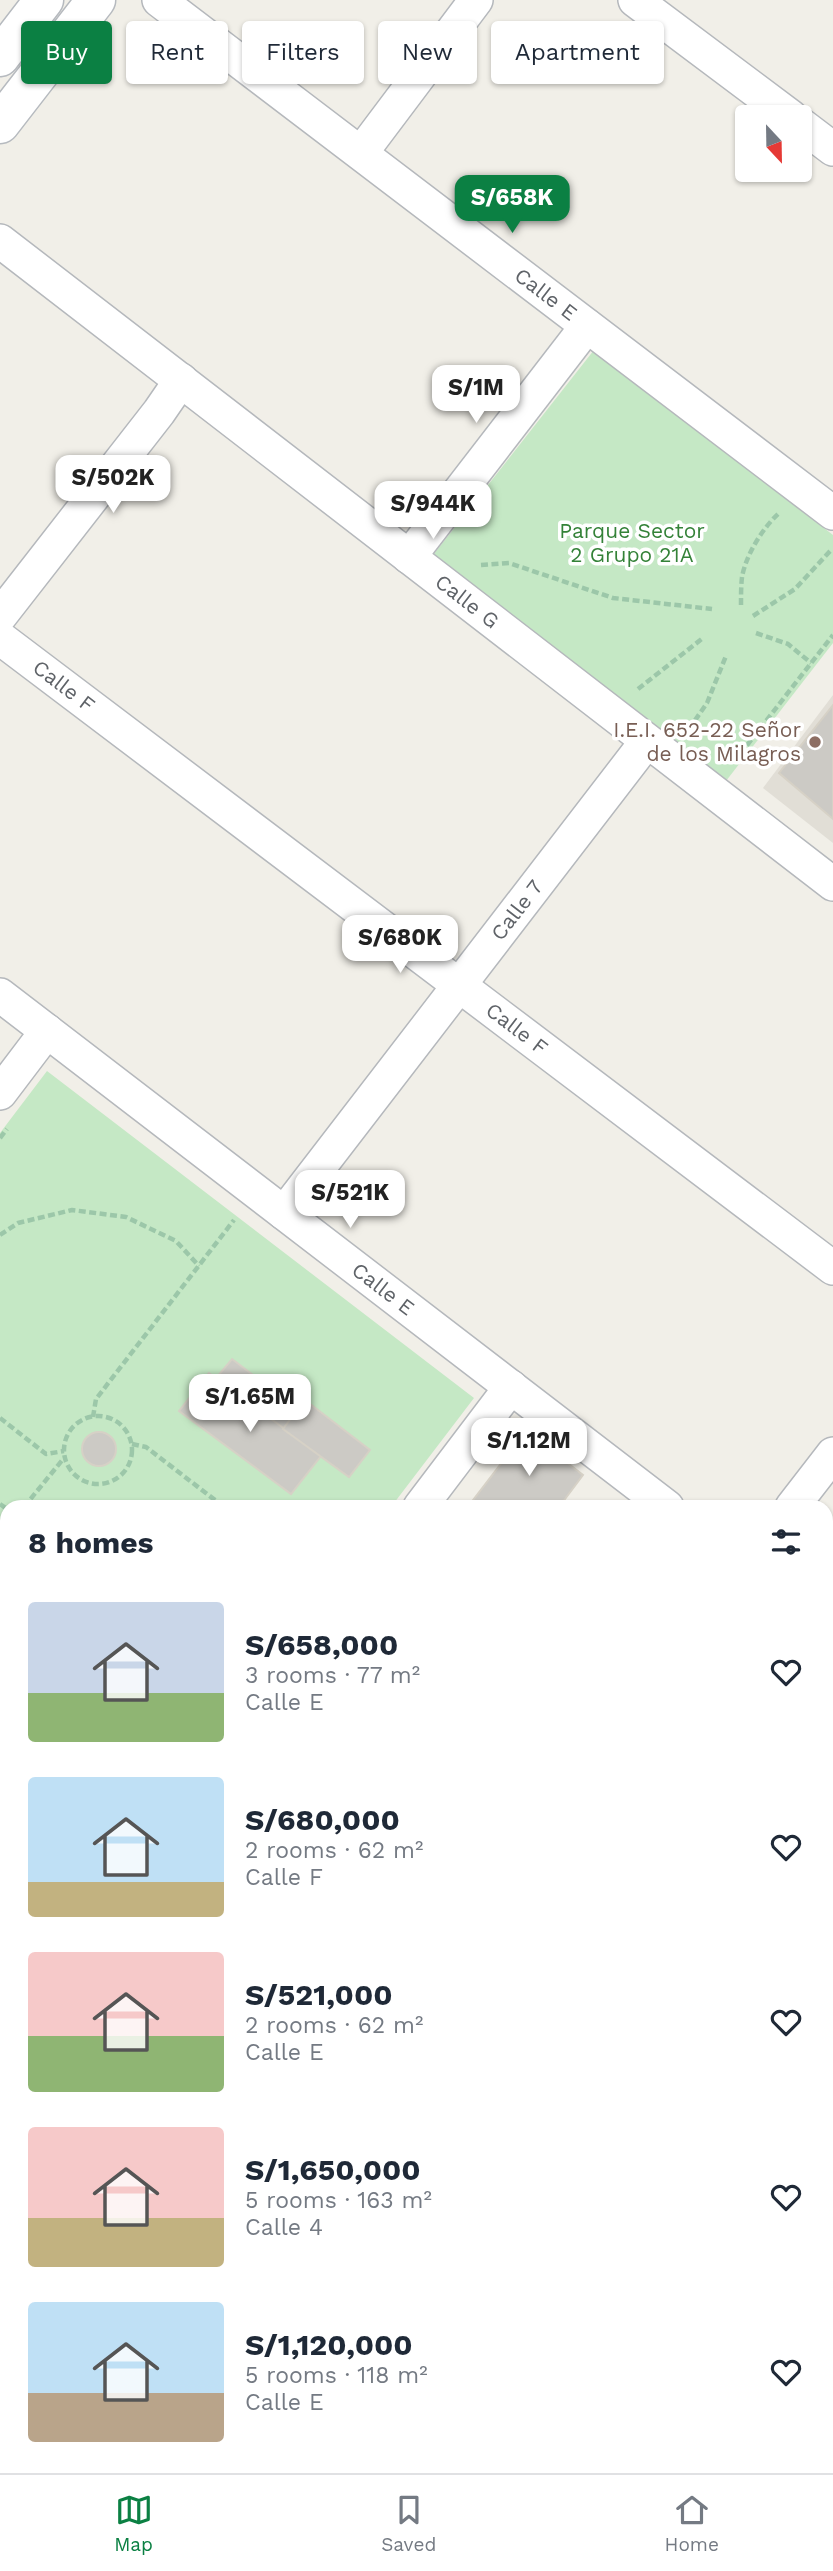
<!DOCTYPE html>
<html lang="en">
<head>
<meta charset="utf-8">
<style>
	body { margin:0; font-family:"Work Sans",sans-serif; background:#f6f6f7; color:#1f2937; height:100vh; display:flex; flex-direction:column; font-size:26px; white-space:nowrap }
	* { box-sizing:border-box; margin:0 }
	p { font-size:23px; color:#747a83 }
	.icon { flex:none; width:38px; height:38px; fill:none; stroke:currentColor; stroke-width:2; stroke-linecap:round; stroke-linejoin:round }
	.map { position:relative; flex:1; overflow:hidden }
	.sheet { position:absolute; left:0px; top:1500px; width:833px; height:975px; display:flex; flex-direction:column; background:#fff; border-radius:21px 21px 0 0; box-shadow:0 2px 5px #0004 }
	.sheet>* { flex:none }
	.banner { position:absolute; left:21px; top:21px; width:791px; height:63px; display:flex; gap:14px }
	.needle { width:46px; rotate:158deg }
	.buttons { position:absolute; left:735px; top:105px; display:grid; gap:14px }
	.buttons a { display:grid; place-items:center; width:77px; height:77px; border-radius:7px; background:#fff; box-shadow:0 2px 5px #0004; font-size:35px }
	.price { position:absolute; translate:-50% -60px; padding:0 16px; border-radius:14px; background:#fff; color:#222; font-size:23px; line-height:46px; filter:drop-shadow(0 2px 4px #0008) }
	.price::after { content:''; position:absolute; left:50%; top:42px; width:21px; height:16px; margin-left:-10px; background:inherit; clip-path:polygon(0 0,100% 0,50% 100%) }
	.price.on { background:#0b8043; color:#fff }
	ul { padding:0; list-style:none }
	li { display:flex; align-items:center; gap:21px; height:175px; padding:0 28px }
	li span { display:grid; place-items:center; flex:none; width:196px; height:140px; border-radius:7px; color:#555 }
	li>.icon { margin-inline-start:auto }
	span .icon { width:84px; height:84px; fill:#fffc; stroke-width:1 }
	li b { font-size:30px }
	h2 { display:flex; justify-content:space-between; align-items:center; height:84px; padding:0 28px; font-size:30px }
	.pill { padding:0 24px; border-radius:7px; background:#fff; box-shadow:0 2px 5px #0004; font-size:24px; line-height:63px }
	.pill.on { background:#0b8043; color:#fff }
	.menu { display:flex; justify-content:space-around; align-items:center; height:98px; border-top:2px solid #e0e1e3; background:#fff; font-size:19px; color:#747a83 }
	.menu a { display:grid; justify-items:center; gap:4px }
	.menu .on { color:#0b8043 }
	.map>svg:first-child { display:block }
</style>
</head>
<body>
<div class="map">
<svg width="833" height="2473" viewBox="0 0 833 2473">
	<rect width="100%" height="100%" fill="#f1efe8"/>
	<polygon fill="#e1ded6" points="833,695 833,843 763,788"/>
	<g fill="#c5e8c5">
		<polygon points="594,350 833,535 833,643 726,781 433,555"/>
		<polygon points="47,1071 474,1398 391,1507 7,1507 7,1715 0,1709 0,1133"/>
		<polygon points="833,2096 833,2445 826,2454 826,2104"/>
		<polygon points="551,2468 815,2468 811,2473 547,2473"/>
	</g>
	<g fill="#cccac5" stroke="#d6d1c6" stroke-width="2">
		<polygon points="833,705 833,819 779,773"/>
		<polygon points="232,1359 298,1409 283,1429 216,1378"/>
		<polygon points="209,1373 321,1456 291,1494 179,1411"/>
		<polygon points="305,1400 370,1450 349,1477 283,1429"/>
		<polygon points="526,1431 583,1475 559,1507 474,1507 470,1504"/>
		<circle cx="99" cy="1449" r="17"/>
		<polygon points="829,1838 833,1841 833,1893 826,1888 826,1843"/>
		<polygon points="0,2376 7,2382 7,2438 0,2432"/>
		<polygon points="287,2468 364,2468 372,2473 294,2473"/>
	</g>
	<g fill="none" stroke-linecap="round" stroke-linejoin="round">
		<g stroke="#b5b8bc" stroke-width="36">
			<g id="street">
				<path id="s1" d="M159,0L833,513"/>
				<polyline points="635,0 791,117"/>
				<polyline points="800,124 833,149"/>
				<polyline points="361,153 476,0"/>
				<path id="s2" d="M0,241L833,884"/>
				<polyline points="409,557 587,326"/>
				<polyline points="0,616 159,412 181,380"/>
				<path id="s3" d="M0,638L833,1268"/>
				<path id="s4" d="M0,995L667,1507"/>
				<polyline points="0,1093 47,1031"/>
				<path id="s5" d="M284,1213L647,741"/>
				<polyline points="420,1507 511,1387"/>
				<polyline points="792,1507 833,1454"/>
				<polyline points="826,1628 833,1634"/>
				<polyline points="0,1740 7,1746"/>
				<polyline points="826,1992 833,1998"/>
				<polyline points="0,2112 7,2118"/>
				<polyline points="55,2473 59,2468"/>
			</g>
		</g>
		<g stroke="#b6babf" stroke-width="41">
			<g id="secondary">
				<polyline points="0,57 44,0"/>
				<polyline points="0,124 96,0"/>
			</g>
		</g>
		<g stroke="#f2c960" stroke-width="41">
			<g id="primary">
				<polyline points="826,2049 833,2040"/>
				<polyline points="500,2473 504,2468"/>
			</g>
		</g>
		<g stroke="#9cc7a9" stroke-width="4.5" stroke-dasharray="7 3.5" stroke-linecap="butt">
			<polyline points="481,565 509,563 613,598 712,609"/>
			<path d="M741,605C741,596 741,586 742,577C746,555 762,529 778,514"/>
			<polyline points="753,616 795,589 832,549"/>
			<polyline points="756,633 788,644 811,663"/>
			<polyline points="638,689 703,638"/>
			<polyline points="689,729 707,703 726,656"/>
			<polyline points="734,762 833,635"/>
			<polyline points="0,1138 7,1129"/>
			<polyline points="0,1235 18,1223 72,1210 126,1217 176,1241 199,1266"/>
			<circle cx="98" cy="1450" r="34"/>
			<polyline points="93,1417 96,1399 234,1220"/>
			<polyline points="0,1418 46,1454 64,1451"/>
			<polyline points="132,1444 146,1447 224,1507"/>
			<polyline points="0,1504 7,1509"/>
			<polyline points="24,1507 64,1458"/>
			<polyline points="0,1535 7,1526"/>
			<polyline points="826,2174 833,2165"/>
			<polyline points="826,2399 833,2390"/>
			<polyline points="826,2435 833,2440"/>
			<polyline points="597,2473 601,2468"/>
			<polyline points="769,2473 773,2468"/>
		</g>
		<use href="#street" stroke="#fff" stroke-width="33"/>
		<use href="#secondary" stroke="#fff" stroke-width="38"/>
		<use href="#primary" stroke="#fff2af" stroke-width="38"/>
	</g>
	<circle fill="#8d6e63" stroke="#fff" stroke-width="2.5" cx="815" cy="742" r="7"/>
	<g text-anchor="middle" stroke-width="7" stroke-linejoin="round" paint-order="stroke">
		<g font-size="21" fill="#5f6368" stroke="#fff">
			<text dy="7" stroke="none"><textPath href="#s1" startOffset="486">Calle E</textPath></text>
			<text dy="7" stroke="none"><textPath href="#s2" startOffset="590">Calle G</textPath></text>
			<text dy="7" stroke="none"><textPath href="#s3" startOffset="80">Calle F</textPath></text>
			<text dy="7" stroke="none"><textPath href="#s5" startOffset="382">Calle 7</textPath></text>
			<text dy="7" stroke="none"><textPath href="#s3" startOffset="648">Calle F</textPath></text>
			<text dy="7" stroke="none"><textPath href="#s4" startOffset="483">Calle E</textPath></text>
		</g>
		<g font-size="21" fill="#348238" stroke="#fff">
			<text x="632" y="538">Parque Sector<tspan x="632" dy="24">2 Grupo 21A</tspan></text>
		</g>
		<g font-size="21" fill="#785e54" stroke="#fff" text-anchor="end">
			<text x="801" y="737">I.E.I. 652-22 Señor<tspan x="801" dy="24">de los Milagros</tspan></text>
		</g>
	</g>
</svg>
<div class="buttons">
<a><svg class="needle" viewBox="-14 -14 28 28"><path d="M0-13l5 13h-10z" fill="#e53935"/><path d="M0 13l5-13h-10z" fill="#747a83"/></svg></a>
</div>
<b class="price on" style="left:512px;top:235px">S/658K</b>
<b class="price" style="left:476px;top:425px">S/1M</b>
<b class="price" style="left:113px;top:515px">S/502K</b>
<b class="price" style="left:433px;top:541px">S/944K</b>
<b class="price" style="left:400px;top:975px">S/680K</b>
<b class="price" style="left:350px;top:1230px">S/521K</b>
<b class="price" style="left:250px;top:1434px">S/1.65M</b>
<b class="price" style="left:529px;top:1478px">S/1.12M</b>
<div class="banner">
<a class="pill on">Buy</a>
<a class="pill">Rent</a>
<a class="pill">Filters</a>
<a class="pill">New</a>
<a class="pill">Apartment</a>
</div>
<section class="sheet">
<h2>8 homes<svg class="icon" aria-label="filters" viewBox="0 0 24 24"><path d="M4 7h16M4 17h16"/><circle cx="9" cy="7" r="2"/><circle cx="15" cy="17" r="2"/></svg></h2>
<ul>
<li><span style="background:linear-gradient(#c9d6e8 65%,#8fb573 0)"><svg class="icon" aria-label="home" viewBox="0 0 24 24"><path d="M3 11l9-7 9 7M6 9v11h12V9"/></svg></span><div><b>S/658,000</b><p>3 rooms · 77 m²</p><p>Calle E</p></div><svg class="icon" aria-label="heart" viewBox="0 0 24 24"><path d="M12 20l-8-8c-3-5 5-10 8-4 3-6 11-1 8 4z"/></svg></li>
<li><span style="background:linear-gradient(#bfe0f5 75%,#c2b280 0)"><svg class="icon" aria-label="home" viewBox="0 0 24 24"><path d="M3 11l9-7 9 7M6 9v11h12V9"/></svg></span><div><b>S/680,000</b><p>2 rooms · 62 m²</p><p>Calle F</p></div><svg class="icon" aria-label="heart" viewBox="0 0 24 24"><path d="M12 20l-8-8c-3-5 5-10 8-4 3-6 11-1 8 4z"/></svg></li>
<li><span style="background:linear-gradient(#f6c9c9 60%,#8fb573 0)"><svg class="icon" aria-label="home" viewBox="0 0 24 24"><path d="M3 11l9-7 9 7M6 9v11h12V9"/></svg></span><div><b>S/521,000</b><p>2 rooms · 62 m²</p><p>Calle E</p></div><svg class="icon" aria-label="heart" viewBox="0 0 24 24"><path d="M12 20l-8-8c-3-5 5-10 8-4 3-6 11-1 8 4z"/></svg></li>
<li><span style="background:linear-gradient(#f6c9c9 65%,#c2b280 0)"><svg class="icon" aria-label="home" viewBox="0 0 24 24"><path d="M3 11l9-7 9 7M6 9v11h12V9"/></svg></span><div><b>S/1,650,000</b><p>5 rooms · 163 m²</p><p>Calle 4</p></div><svg class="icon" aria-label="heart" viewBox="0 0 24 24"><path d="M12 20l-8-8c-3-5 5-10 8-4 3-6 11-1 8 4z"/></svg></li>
<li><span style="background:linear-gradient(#bfe0f5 65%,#b9a48a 0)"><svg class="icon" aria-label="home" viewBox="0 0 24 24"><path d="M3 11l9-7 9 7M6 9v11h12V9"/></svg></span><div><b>S/1,120,000</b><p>5 rooms · 118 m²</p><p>Calle E</p></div><svg class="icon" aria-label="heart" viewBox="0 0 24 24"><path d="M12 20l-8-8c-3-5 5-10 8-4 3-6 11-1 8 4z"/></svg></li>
</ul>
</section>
</div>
<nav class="menu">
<a class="on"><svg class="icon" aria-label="map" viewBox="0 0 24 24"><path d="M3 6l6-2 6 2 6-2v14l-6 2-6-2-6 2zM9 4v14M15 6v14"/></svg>Map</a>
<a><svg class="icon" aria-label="saved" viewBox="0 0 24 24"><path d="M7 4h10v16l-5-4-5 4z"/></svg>Saved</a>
<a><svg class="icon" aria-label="home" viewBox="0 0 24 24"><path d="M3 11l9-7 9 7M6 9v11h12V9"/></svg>Home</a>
</nav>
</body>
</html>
